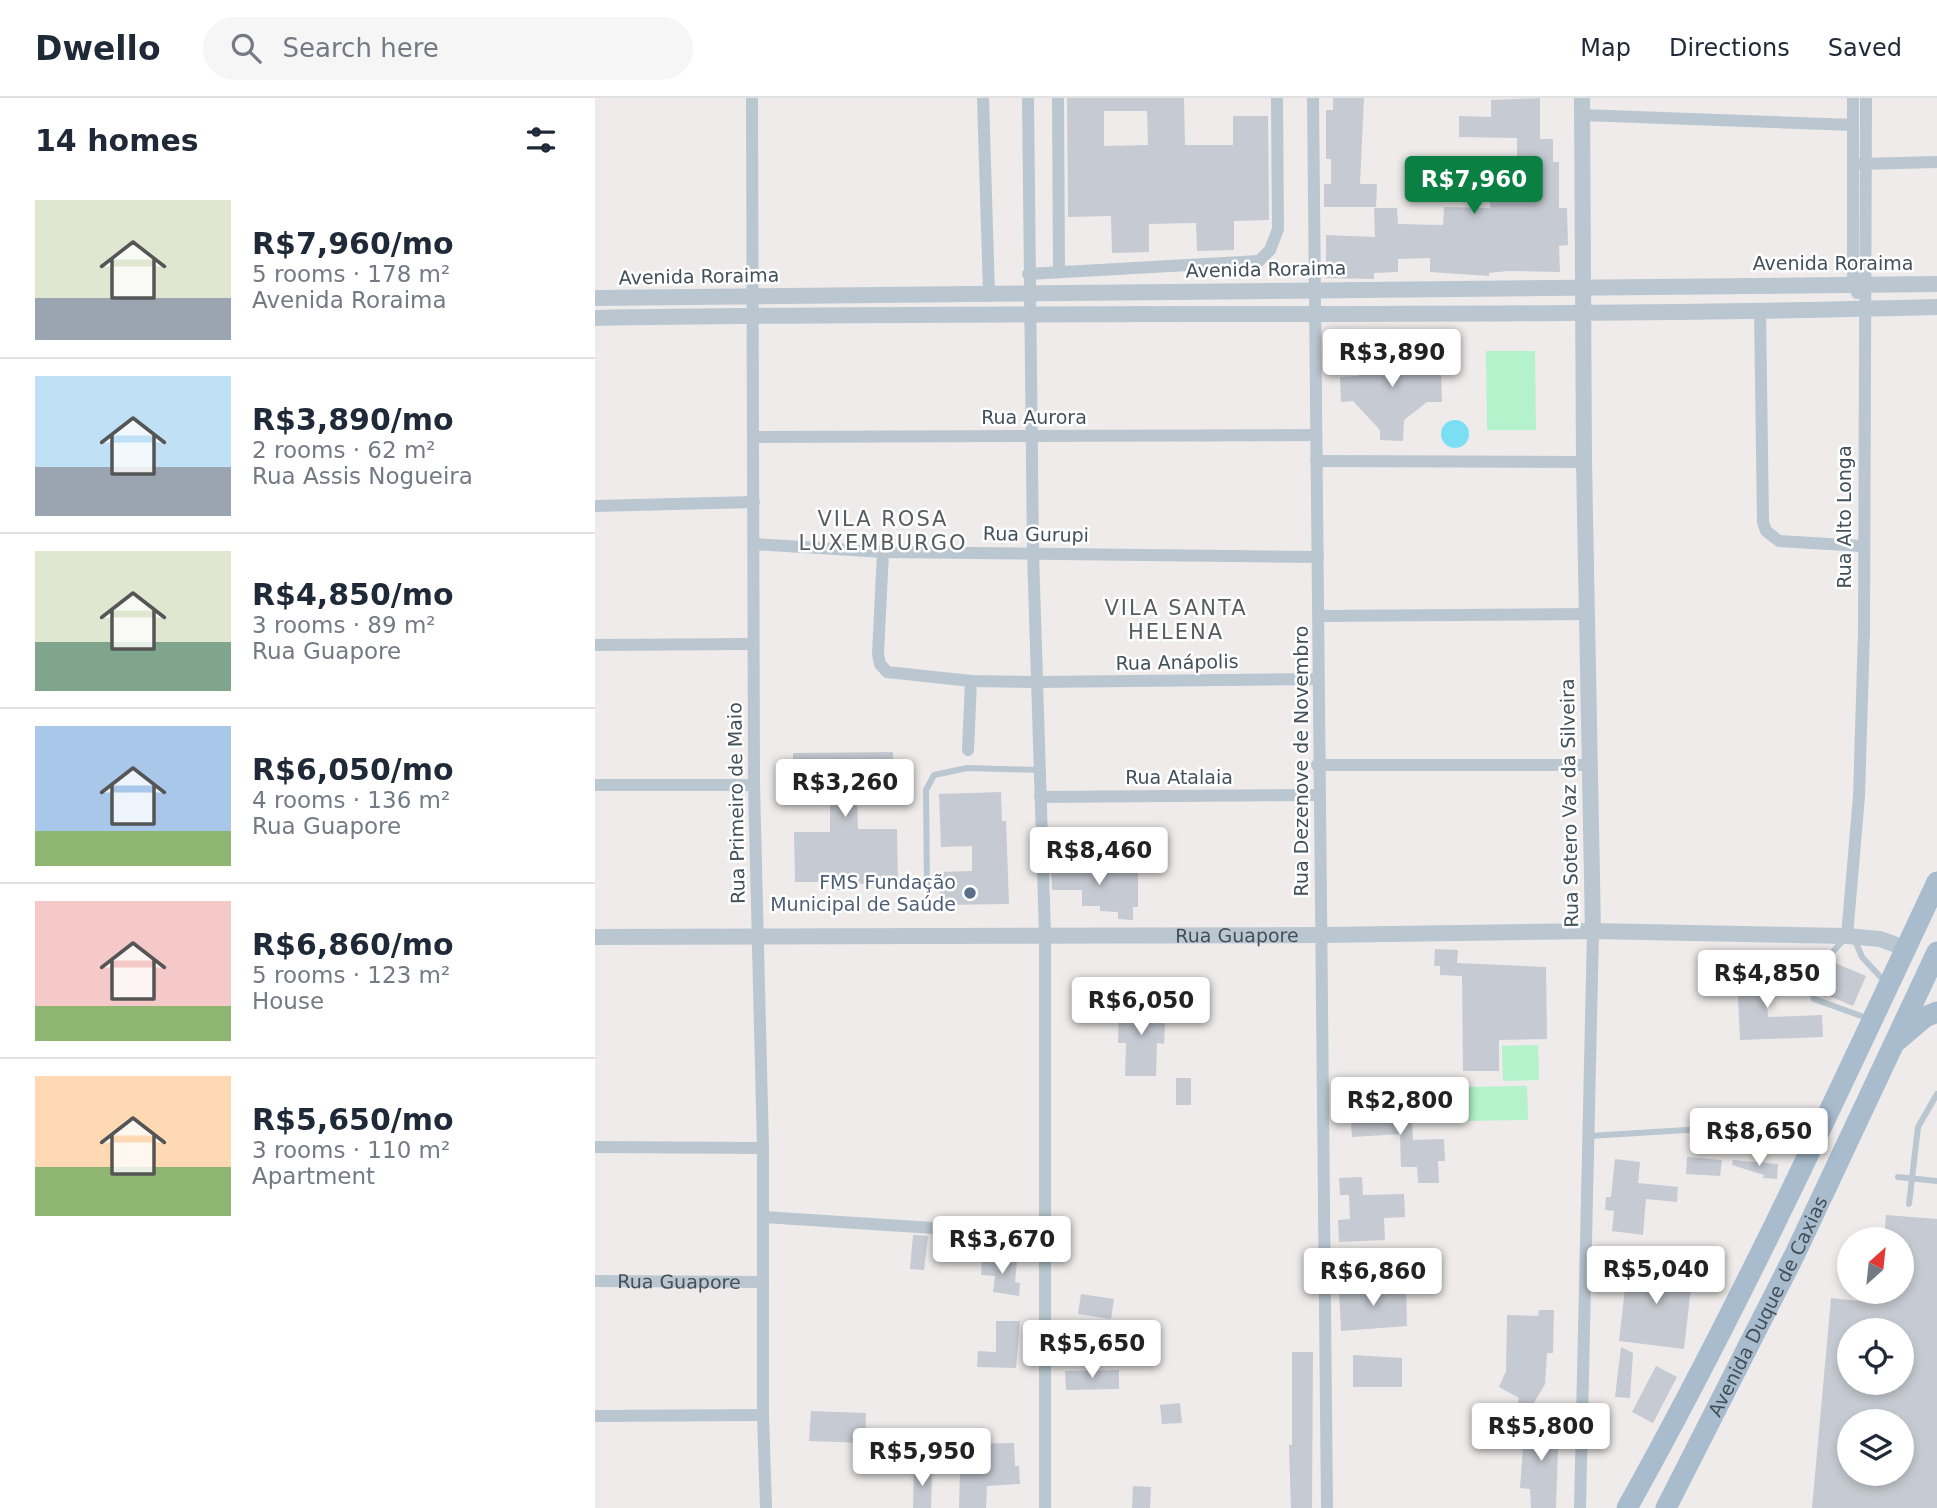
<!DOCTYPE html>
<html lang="en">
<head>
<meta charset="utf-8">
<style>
	body { margin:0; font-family:"DejaVu Sans",sans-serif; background:#f6f6f7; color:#1f2937; height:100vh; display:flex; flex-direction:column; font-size:26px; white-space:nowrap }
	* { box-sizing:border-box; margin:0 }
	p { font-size:23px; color:#747a83 }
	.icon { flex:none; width:38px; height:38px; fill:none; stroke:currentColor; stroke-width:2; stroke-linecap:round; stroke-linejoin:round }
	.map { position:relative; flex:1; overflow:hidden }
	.side { display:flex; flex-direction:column; background:#fff; width:595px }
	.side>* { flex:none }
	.needle { width:46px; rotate:27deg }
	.controls { position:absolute; left:1242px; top:1129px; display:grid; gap:14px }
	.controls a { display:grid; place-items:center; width:77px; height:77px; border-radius:50%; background:#fff; box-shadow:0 4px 10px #0003; font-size:35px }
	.price { position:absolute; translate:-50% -60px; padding:0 16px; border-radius:7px; background:#fff; color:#222; font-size:23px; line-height:46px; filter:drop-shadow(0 2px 4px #0008) }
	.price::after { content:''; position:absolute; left:50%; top:42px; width:21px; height:16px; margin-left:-10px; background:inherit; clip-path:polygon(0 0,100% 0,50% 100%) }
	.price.current { background:#0b8043; color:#fff }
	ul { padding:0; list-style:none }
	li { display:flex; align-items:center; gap:21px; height:175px; padding:0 35px }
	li+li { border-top:2px solid #e0e1e3 }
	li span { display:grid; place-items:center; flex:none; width:196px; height:140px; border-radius:0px; color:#555 }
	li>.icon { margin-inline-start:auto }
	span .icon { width:84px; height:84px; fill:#fffc; stroke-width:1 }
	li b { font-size:30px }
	h2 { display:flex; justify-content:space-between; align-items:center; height:84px; padding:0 35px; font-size:30px }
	header { display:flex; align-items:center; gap:42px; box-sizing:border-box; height:98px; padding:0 35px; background:#fff; border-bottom:2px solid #e0e1e3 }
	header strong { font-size:33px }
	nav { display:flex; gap:38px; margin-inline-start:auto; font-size:24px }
	.search { width:490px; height:63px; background:#f6f6f7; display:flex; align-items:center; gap:18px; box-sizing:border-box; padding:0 24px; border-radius:38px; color:#747a83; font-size:26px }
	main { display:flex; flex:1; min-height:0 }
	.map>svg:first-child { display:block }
</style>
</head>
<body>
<header>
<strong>Dwello</strong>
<div class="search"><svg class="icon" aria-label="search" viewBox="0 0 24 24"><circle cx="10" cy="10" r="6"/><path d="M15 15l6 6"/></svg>Search here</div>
<nav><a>Map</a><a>Directions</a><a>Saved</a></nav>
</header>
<main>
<section class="side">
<h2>14 homes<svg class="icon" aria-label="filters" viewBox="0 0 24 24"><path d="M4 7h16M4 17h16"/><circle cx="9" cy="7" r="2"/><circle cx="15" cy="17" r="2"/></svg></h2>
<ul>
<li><span style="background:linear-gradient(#dfe7d0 70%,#9aa5b1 0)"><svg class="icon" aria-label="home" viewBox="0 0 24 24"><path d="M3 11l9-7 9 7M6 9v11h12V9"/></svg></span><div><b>R$7,960/mo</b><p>5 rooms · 178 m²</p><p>Avenida Roraima</p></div></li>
<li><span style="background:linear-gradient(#bfe0f5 65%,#9aa5b1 0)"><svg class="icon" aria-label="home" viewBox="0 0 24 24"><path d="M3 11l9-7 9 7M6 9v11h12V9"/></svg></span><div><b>R$3,890/mo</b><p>2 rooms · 62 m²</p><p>Rua Assis Nogueira</p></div></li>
<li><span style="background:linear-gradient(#dfe7d0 65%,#7fa58c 0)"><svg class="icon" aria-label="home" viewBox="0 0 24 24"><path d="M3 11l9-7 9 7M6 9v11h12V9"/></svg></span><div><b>R$4,850/mo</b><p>3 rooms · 89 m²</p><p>Rua Guapore</p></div></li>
<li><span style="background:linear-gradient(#a9c7e8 75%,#8fb573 0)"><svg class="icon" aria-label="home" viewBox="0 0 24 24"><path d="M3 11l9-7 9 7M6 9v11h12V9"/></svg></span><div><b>R$6,050/mo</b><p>4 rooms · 136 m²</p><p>Rua Guapore</p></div></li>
<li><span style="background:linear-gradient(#f6c9c9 75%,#8fb573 0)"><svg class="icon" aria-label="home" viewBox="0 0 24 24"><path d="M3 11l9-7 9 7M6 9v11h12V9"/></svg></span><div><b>R$6,860/mo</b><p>5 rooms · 123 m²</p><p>House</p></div></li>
<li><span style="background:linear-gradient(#ffd9b3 65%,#8fb573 0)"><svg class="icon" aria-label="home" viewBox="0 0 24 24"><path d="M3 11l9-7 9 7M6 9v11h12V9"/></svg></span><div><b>R$5,650/mo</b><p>3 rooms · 110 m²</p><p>Apartment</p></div></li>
</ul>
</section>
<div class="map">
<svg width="1342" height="1410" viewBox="0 0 1342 1410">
	<rect width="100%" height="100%" fill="#efebeb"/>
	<g fill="#b3f2ca">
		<polygon points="891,253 940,253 941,332 892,332"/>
		<polygon points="943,947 944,982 908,983 907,948"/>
		<polygon points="932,988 933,1022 869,1023 868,989"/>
	</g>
	<circle fill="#7cdef3" cx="860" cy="336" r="14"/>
	<g fill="#c6cad2" fill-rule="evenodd">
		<path d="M472,0H589L590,47H638V18H673L674,122L639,123V152L602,153L601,125L554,126V154L517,155L516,118L473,119ZM509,13H552L553,47L509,48Z"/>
		<polygon points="738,0 769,0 765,86 782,86 781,109 729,109 729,86 736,86 736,61 731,61 731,12 738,12"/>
		<polygon points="945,0 945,41 958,41 958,64 964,64 964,110 972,110 973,147 964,148 965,174 913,173 894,175 894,178 835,174 835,160 803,161 803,174 779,175 779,181 731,180 731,137 780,139 779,110 802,110 803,126 848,127 849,109 895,110 895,90 933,91 933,58 922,58 922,40 864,39 864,18 896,19 896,2"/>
		<polygon points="785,240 808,240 808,253 832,275 846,275 847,304 832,304 809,322 808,343 785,342 785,332 758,303 746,304 745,279 763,278 785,253"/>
		<polygon points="298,654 299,701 262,701 263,731 302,731 303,785 261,786 261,791 241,792 241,784 200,784 199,734 235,734 235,703 198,704 198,655"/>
		<polygon points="406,694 407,723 411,723 414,806 345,807 344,774 377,773 377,748 346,749 344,696"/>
		<polygon points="456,764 504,766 504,774 543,775 543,809 538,809 538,822 523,821 523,814 505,813 505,808 487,808 487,792 457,792"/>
		<polygon points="840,851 863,852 862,865 951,869 952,941 904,942 904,973 868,973 867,878 845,877 845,868 839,868"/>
		<polygon points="1161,857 1162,882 1171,882 1173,919 1227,917 1228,939 1145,942 1141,858"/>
		<polygon points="1240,865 1271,878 1258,908 1229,896"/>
		<polygon points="524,906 571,907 569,946 562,945 561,978 530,978 531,945 523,945"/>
		<rect x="581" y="980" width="15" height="27"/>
		<polygon points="816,1005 818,1042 849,1041 850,1063 843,1063 844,1085 823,1085 822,1069 806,1069 805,1036 757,1039 755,1009"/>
		<polygon points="1092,1059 1127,1062 1125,1078 1091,1076"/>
		<polygon points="1020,1061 1045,1064 1043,1085 1083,1089 1082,1104 1051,1101 1048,1137 1017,1133 1019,1113 1010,1112 1011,1099 1016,1099"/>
		<polygon points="1138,1062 1183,1066 1182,1081 1168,1080 1169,1077 1137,1067"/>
		<polygon points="767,1079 768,1097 809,1096 810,1119 789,1120 790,1142 744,1144 743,1122 755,1121 754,1097 745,1097 744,1080"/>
		<path d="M1291,1117L1342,1121V1410H1217L1236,1200L1283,1205L1284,1194H1307V1141H1289ZM1255,1232H1307V1284H1255ZM1255,1323H1307V1376H1255Z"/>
		<polygon points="318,1137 333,1138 329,1172 315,1171"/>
		<polygon points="387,1161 422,1164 420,1184 425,1185 424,1198 398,1194 400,1178 386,1177"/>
		<polygon points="1033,1164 1098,1172 1089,1251 1024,1243"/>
		<polygon points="811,1189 812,1228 746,1233 744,1192"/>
		<polygon points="486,1196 519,1201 516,1221 483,1216"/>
		<polygon points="944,1212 959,1212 958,1255 952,1255 950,1286 918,1340 920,1315 924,1300 904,1289 911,1273 912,1217 943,1218"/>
		<polygon points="401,1223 425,1223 421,1270 382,1269 383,1253 401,1254"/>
		<polygon points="1026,1249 1038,1255 1035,1300 1020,1299"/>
		<polygon points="697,1254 718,1254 717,1410 696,1410 694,1347 697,1347"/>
		<polygon points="758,1257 807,1260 807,1289 758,1289"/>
		<polygon points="1061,1268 1082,1279 1058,1325 1037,1314"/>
		<polygon points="524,1272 524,1291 471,1292 470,1273"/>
		<polygon points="585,1305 587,1325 567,1326 565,1307"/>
		<polygon points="216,1313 271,1315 270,1345 214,1343"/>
		<polygon points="930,1322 964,1324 961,1410 936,1410 935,1391 925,1390"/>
		<polygon points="419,1345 420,1368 424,1368 425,1386 392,1388 391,1410 364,1410 365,1374 373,1374 372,1346"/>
		<polygon points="319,1369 337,1370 336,1410 318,1410"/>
		<polygon points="538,1388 556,1389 555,1410 537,1410"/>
	</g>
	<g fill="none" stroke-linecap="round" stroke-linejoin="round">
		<g stroke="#bac7d0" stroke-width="6">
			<polyline points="332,792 331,692 339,677 372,670 444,672"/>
			<path d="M1250,840C1236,857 1211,877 1219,901L1272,920"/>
			<polyline points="1259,840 1267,859 1291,885"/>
			<polyline points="994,1038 1124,1030"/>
			<polyline points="1303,1079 1342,1083"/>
			<polyline points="1314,1106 1323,1029 1342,996"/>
		</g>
		<g stroke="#bac7d0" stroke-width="12">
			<polyline points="157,0 159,687 168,1050 168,1317 171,1410"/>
			<polyline points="388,0 394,195"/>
			<polyline points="433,0 438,455 450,836 450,1410"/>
			<polyline points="463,0 464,173"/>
			<polyline points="718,0 732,1410"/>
			<polyline points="1258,0 1258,185 1262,195"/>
			<polyline points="987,17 1258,27"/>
			<polyline points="1265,66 1342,64"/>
			<polyline points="433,176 664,163 675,152 683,131 682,0"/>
			<polyline points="1165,212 1168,424 1171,433 1184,443 1267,448"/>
			<polyline points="158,339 720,337"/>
			<polyline points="721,363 989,364"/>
			<polyline points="0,408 159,404"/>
			<polyline points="159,446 288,454 723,459"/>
			<polyline points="288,454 283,556 285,566 292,574 376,583 441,584 722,581"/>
			<polyline points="724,518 993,516"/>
			<polyline points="0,547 158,546"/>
			<polyline points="373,652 376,583"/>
			<polyline points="722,667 994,667"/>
			<polyline points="0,687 159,687"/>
			<polyline points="445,699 724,697"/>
			<polyline points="1252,838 1264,698 1269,534 1271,0"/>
			<polyline points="0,1049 168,1050"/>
			<polyline points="169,1119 447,1137"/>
			<path id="s1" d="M0,1183L168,1184"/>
			<polyline points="0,1318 168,1317"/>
			<polyline points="985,1410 998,833"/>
		</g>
		<g stroke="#bac7d0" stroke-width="16">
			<polyline points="987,0 989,364 998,833"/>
			<polyline points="0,200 1342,186"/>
			<path d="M0,220C447,212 895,221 1342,209"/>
			<path id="s2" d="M0,839L727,837L998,833L1252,838L1285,841L1310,850"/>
		</g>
		<g stroke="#a8bcce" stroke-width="21">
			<polyline points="1303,942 1330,919 1342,914"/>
			<path d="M1032,1410C1146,1206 1243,995 1342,784"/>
			<path id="s3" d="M1071,1410L1200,1156L1342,854"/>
		</g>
	</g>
	<circle fill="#5c6f8a" stroke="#fff" stroke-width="2.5" cx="375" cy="795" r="7"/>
	<g text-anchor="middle" stroke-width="5" stroke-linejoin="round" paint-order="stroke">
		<g font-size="19" fill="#42505a" stroke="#fff">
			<text x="1238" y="172">Avenida Roraima</text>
			<text transform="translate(671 171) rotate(-1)" y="7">Avenida Roraima</text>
			<text transform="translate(104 178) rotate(-1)" y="7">Avenida Roraima</text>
			<text x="439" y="326">Rua Aurora</text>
			<text transform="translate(1249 419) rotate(-90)" y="7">Rua Alto Longa</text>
			<text transform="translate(441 436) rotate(1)" y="7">Rua Gurupi</text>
			<text transform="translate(582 564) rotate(-1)" y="7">Rua Anápolis</text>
			<text transform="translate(706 663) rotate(-90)" y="7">Rua Dezenove de Novembro</text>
			<text x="584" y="686">Rua Atalaia</text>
			<text transform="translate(141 705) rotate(-91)" y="7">Rua Primeiro de Maio</text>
			<text transform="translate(974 705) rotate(-91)" y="7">Rua Sotero Vaz da Silveira</text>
			<text dy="7" stroke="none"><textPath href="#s2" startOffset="642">Rua Guapore</textPath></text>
			<text dy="7" stroke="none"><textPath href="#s1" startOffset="84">Rua Guapore</textPath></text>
			<text dy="7" stroke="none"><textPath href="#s3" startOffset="226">Avenida Duque de Caxias</textPath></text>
		</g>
		<g font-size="19" fill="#4e5e75" stroke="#fff" text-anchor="end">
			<text x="361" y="791">FMS Fundação<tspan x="361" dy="22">Municipal de Saúde</tspan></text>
		</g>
		<g font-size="21" letter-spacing="2" fill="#575c61" stroke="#fff">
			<text x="288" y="428">VILA ROSA<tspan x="288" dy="24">LUXEMBURGO</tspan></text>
			<text x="581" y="517">VILA SANTA<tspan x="581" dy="24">HELENA</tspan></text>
		</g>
	</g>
</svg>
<div class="controls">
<a><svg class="needle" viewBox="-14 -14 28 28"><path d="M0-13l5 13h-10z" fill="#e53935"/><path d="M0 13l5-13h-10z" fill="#747a83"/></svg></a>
<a><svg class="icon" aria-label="locate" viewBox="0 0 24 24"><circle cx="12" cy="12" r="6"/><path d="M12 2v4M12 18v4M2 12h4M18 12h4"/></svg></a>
<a><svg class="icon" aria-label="layers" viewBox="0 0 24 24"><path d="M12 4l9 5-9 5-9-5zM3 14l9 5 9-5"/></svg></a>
</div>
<b class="price current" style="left:879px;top:118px">R$7,960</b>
<b class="price" style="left:797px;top:291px">R$3,890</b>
<b class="price" style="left:250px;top:721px">R$3,260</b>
<b class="price" style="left:504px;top:789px">R$8,460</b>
<b class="price" style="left:1172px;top:912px">R$4,850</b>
<b class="price" style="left:546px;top:939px">R$6,050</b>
<b class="price" style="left:805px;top:1039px">R$2,800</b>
<b class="price" style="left:1164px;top:1070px">R$8,650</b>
<b class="price" style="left:407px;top:1178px">R$3,670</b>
<b class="price" style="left:1061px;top:1208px">R$5,040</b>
<b class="price" style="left:778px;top:1210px">R$6,860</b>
<b class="price" style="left:497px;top:1282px">R$5,650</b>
<b class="price" style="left:946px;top:1365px">R$5,800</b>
<b class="price" style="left:327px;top:1390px">R$5,950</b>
</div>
</main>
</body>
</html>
